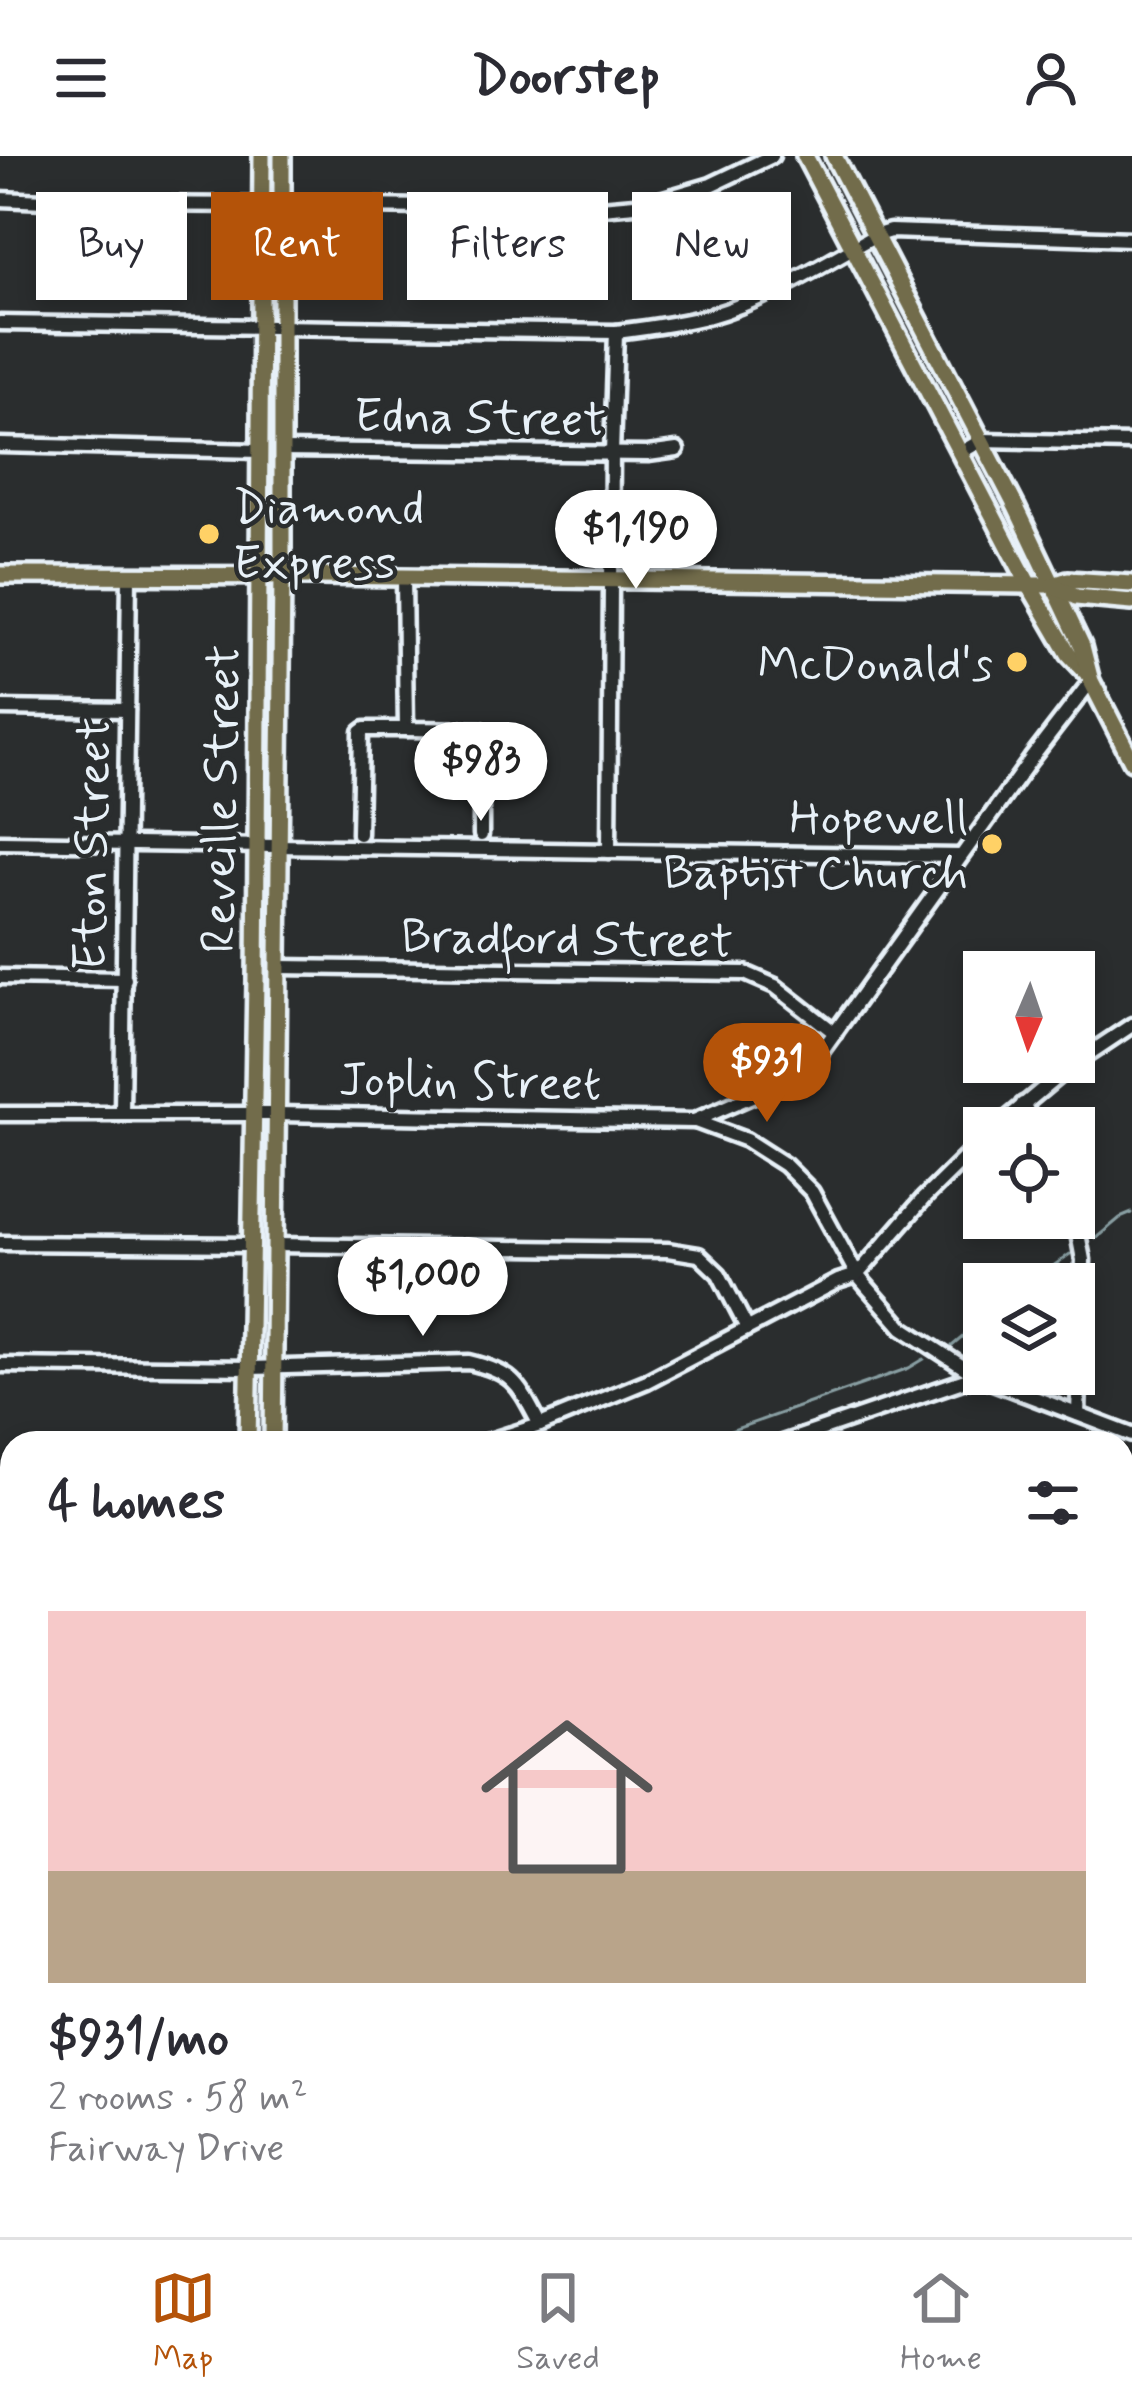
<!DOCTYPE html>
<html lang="en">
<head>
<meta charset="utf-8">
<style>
	body { margin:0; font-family:Mynerve,sans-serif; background:#f2f2f3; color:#2b2b33; height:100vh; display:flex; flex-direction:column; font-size:45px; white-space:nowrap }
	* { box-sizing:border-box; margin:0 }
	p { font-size:39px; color:#7c7c81 }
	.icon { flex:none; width:66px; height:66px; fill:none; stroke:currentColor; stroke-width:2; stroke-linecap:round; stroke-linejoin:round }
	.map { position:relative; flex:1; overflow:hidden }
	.sheet { position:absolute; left:0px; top:1275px; width:1134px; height:807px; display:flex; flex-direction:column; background:#fff; border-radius:36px 36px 0 0; box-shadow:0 6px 18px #0003 }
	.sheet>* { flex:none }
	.top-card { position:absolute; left:36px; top:36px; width:1062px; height:108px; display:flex; gap:24px }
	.needle { width:78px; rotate:182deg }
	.controls { position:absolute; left:963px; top:795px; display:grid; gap:24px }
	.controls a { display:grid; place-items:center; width:132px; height:132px; border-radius:0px; background:#fff; box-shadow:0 6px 18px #0003; font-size:60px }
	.price { position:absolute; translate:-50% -102px; padding:0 27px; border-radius:42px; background:#fff; color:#222; font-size:39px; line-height:78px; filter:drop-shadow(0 3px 6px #0008) }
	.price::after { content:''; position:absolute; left:50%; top:72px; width:36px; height:27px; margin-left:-18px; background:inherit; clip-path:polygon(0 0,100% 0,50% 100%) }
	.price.current { background:#b45309; color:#fff }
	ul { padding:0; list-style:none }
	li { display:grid; align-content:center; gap:24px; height:636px; padding:0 48px }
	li+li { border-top:3px solid #e1e1e2 }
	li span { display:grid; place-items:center; height:372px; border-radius:0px; color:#555 }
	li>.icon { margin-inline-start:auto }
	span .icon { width:216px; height:216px; fill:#fffc; stroke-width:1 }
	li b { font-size:51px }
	h2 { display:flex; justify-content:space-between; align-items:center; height:144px; padding:0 48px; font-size:51px }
	.chip { padding:0 42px; border-radius:0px; background:#fff; box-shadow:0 6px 18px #0003; font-size:42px; line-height:108px }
	.chip.current { background:#b45309; color:#fff }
	header { display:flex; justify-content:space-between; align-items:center; height:156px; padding:0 48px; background:#fff; font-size:54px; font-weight:700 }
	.tabs { display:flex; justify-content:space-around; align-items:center; height:168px; border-top:3px solid #e1e1e2; background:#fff; font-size:33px; color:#7c7c81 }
	.tabs a { display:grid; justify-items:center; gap:6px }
	.tabs .current { color:#b45309 }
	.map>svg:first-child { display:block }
</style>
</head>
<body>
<header><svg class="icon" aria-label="menu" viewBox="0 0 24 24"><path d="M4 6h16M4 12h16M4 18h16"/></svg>Doorstep<svg class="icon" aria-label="person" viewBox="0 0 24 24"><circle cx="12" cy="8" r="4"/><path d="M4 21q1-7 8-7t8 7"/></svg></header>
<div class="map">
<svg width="1132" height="2081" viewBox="0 0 1132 2081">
	<rect width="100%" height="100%" fill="#2a2d2e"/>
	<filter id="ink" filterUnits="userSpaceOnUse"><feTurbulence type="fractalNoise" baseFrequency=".00833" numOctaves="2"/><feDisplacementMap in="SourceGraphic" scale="24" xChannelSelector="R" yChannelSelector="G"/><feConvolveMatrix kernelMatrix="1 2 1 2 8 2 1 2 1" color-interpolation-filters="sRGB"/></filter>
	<g filter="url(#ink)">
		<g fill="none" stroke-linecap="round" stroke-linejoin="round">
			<g stroke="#899fa3" stroke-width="3">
				<polyline points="1095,1083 1120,1062 1132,1057"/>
				<polyline points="1028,1128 1070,1098"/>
				<polyline points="952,1190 984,1163"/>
				<polyline points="696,1287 909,1212 924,1203"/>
				<polyline points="0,1607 12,1594"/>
			</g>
			<g stroke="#e8f1f8" stroke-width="21">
				<g id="minor">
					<polyline points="0,43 112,48 262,49"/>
					<polyline points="282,49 590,53 646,48 711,29 772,0"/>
					<path d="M0,167L616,176C648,172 679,168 710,160C766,144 824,108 874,80L890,75L1132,83"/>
					<polyline points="0,289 261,295"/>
					<polyline points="282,294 648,298 677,294"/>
					<polyline points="960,297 982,284 1132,287"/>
					<polyline points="404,422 406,573 481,574 481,679"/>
					<polyline points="0,552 127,554"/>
					<polyline points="359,678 361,576 365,573 406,573"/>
					<polyline points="0,686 961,700"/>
					<polyline points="609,695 612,297 616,176"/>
					<polyline points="279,811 745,817 775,830 835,877"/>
					<polyline points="0,821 125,823"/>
					<polyline points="1023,948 1037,972"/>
					<polyline points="122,957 129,420"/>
					<polyline points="0,958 277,958 694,965 770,932 818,900 1031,603 1091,525"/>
					<polyline points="695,965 746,984 785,1009 812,1036 857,1119 903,1172 977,1220 1132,1279"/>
					<polyline points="996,972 1069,911 1132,869"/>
					<polyline points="1074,1056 1083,1104 1078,1258"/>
					<polyline points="0,1087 253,1089"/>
					<polyline points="275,1089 668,1094 699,1099 719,1118 747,1172"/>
					<path d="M0,1209L250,1212L469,1206C515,1217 518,1228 540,1269"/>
					<polyline points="483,1287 540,1269 647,1225 838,1125 857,1119 924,1042 984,983"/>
					<polyline points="782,1287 977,1220"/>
					<polyline points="0,1331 12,1331"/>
					<polyline points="1122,1418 1132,1422"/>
					<polyline points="0,1495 12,1481"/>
					<polyline points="1122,1559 1132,1563"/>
					<polyline points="0,1692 12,1684"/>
					<polyline points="1122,1697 1132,1701"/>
					<polyline points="0,1828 12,1822"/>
					<polyline points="1122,1828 1132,1832"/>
				</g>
			</g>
			<g stroke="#e8f1f8" stroke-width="24">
				<g id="major">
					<polyline points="805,0 1029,429 1069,498 1086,516"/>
					<polyline points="834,0 1016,351 1082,490 1091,525 1132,605"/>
					<polyline points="0,419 318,420 1029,429 1053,429 1068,424 1132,428"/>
					<polyline points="1053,429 1076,441 1132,446"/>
					<polyline points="248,1287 256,824 262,0"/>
					<polyline points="273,1287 282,420 282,0"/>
					<polyline points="1122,1906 1132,1907"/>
					<polyline points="1122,2024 1132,2026"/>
					<polyline points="360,2070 360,2081"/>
					<polyline points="525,2081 530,2070"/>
				</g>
			</g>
			<g stroke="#e8f1f8" stroke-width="26">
				<g id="highway">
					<polyline points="1122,1915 1132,1916"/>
					<polyline points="1122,1951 1132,1953"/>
					<polyline points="1122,1978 1132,1980"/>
					<polyline points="11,1981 12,1982"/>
					<polyline points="1122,2004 1132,2005"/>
					<polyline points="0,2036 12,2043"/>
					<polyline points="395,2070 396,2081"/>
					<polyline points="416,2070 417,2081"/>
					<polyline points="218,2081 285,2070"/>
					<polyline points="296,2081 336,2070"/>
					<polyline points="434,2081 444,2070"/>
					<polyline points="601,2081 616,2070"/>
				</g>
			</g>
			<use href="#minor" stroke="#2a2d2e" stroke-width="12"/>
			<use href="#major" stroke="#726c4b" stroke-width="15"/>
			<use href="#highway" stroke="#726c4b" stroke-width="16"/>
			<g stroke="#e8f1f8" stroke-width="26" stroke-linecap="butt">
				<g id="highway-bridge">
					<polyline points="78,2070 125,2081"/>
					<polyline points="478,2081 510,2070"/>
				</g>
			</g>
			<use href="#highway-bridge" stroke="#726c4b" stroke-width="16"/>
		</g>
	</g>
	<g fill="#ffd166" stroke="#2a2d2e" stroke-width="4.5">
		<circle cx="209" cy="378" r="12"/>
		<circle cx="1017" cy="506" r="12"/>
		<circle cx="992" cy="688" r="12"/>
	</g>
	<g text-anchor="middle" stroke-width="9" stroke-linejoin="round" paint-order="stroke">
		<g font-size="48" fill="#e8f1f8" stroke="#2a2d2e">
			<text transform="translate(480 260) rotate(1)" y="17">Edna Street</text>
			<text transform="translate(219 643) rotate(-89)" y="17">Reveille Street</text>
			<text transform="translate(90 688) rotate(-89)" y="17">Eton Street</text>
			<text transform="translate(567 781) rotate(1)" y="17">Bradford Street</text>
			<text transform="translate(470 924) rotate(1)" y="17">Joplin Street</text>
		</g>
		<g font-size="48" fill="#e8f1f8" stroke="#2a2d2e" text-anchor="end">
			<text x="233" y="367" text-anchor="start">Diamond<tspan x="233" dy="55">Express</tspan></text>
			<text x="993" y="523">McDonald's</text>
			<text x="968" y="677">Hopewell<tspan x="968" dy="55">Baptist Church</tspan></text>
		</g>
	</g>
</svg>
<div class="controls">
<a><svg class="needle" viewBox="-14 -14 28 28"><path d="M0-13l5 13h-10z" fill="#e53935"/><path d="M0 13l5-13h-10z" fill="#7c7c81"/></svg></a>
<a><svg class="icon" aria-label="locate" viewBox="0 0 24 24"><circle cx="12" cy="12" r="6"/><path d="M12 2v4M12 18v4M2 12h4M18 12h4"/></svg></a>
<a><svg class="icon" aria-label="layers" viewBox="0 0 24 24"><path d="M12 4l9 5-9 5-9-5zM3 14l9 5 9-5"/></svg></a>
</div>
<b class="price" style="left:636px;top:436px">$1,190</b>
<b class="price" style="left:481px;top:668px">$983</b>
<b class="price current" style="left:767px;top:969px">$931</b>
<b class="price" style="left:423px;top:1183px">$1,000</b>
<div class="top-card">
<a class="chip">Buy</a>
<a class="chip current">Rent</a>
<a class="chip">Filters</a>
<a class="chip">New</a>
</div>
<section class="sheet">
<h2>4 homes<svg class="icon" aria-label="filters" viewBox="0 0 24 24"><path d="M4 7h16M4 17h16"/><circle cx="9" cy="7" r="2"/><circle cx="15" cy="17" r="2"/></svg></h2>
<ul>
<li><span style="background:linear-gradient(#f6c9c9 70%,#b9a48a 0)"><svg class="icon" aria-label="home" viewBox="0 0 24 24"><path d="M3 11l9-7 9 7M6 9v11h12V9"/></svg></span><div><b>$931/mo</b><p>2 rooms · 58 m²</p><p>Fairway Drive</p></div></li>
</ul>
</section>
</div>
<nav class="tabs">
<a class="current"><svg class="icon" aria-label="map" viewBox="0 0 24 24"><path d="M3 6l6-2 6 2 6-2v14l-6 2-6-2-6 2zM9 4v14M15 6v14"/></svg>Map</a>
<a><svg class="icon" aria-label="saved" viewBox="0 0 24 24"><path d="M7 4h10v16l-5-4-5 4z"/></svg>Saved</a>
<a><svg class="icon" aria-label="home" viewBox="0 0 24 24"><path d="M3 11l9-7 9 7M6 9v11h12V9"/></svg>Home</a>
</nav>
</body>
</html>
